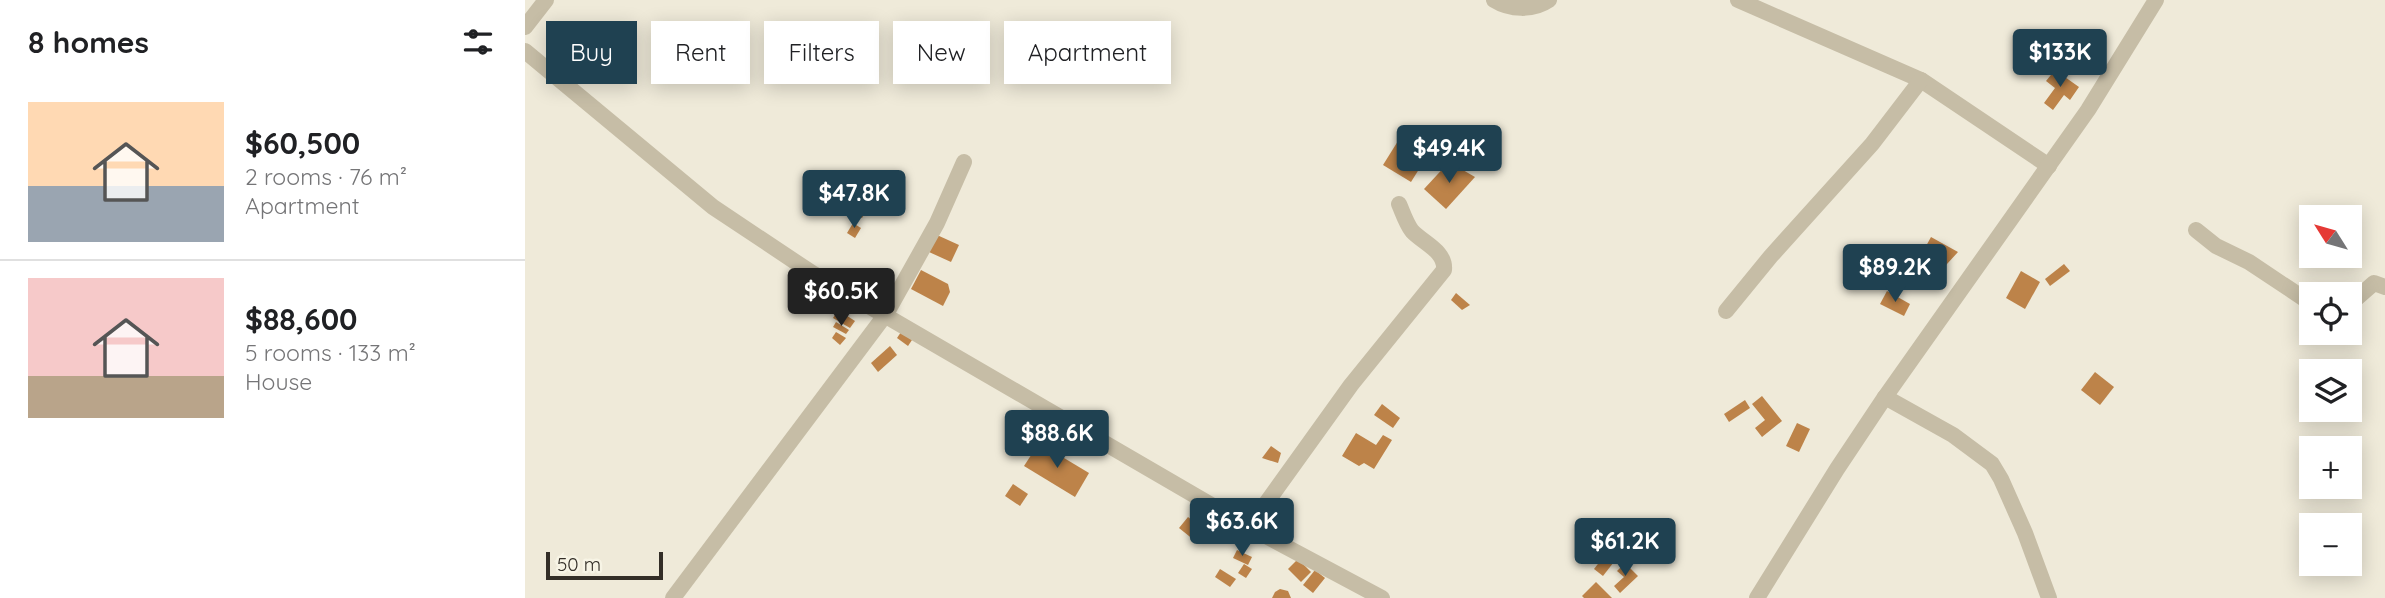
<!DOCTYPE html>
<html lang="en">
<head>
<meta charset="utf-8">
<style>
	body { margin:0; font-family:Quicksand,sans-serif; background:#f2f2f2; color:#202124; height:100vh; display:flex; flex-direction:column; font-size:26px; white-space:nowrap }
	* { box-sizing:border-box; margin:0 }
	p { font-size:23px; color:#757577 }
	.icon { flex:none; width:38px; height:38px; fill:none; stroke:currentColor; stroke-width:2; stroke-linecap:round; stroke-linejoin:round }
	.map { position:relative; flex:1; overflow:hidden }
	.details { display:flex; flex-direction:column; background:#fff; width:525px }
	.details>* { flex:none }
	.guide { position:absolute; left:21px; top:21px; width:665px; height:63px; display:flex; gap:14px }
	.needle { width:46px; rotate:307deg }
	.tools { position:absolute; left:1774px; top:205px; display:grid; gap:14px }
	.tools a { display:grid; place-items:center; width:63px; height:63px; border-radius:0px; background:#fff; box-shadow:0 4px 18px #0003; font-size:35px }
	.scale { position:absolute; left:21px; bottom:18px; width:117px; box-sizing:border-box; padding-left:7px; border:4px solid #332e27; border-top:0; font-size:19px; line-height:24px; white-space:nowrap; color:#332e27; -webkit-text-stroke:5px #f7f4e5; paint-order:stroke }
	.price { position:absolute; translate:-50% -60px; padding:0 16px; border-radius:7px; background:#1f4151; color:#fff; font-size:23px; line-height:46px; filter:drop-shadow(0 2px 4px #0008) }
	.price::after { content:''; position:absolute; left:50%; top:42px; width:21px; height:16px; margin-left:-10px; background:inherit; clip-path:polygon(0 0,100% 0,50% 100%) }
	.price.current { background:#222; color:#fff }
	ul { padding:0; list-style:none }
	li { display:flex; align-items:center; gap:21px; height:175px; padding:0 28px }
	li+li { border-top:2px solid #e0e0e0 }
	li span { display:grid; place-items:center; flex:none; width:196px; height:140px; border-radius:0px; color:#555 }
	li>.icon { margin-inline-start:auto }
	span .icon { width:84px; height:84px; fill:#fffc; stroke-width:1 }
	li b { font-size:30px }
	h2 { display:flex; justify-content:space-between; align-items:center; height:84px; padding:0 28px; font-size:30px }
	.tag { padding:0 24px; border-radius:0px; background:#fff; box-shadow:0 4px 18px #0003; font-size:24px; line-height:63px }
	.tag.current { background:#1f4151; color:#fff }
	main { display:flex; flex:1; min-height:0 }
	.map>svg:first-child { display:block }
</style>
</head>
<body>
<main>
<section class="details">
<h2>8 homes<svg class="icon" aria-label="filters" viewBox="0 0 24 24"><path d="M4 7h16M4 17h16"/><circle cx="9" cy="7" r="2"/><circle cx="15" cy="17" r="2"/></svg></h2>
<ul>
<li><span style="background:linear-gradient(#ffd9b3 60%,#9aa5b1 0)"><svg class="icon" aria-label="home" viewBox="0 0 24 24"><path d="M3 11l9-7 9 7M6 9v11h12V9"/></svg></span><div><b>$60,500</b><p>2 rooms · 76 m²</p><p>Apartment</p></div></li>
<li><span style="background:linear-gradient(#f6c9c9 70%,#b9a48a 0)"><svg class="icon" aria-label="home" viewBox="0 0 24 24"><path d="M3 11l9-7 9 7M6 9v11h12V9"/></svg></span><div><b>$88,600</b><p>5 rooms · 133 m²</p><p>House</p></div></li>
</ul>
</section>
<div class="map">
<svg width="1860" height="598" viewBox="0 0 1860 598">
	<rect width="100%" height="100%" fill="#efead9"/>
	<g fill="#bd8349">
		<polygon points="1530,70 1554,87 1545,100 1539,95 1528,110 1519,103 1530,88 1521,81"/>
		<polygon points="873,141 901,158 886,182 858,165"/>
		<polygon points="924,162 950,177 921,209 899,189"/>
		<polygon points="321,202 341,211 337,218 318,209"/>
		<polygon points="328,223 336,228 330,238 322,233"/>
		<polygon points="412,235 434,245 426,262 404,252"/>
		<polygon points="1406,237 1433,252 1411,276 1406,264 1395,257"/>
		<polygon points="1539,264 1545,271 1525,286 1520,279"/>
		<polygon points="1353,265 1375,274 1363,286 1347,280"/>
		<polygon points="396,270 423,284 425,292 418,306 386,289"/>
		<polygon points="1496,271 1515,282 1500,309 1481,298"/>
		<polygon points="1362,291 1385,304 1379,316 1355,304"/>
		<polygon points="931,293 945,305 937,310 926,300"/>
		<polygon points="313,310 330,321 325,328 308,318"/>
		<polygon points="311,322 324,330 321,334 308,327"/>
		<polygon points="311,332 321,338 315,345 307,338"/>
		<polygon points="376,332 387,340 383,346 372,338"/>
		<polygon points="365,346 372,355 353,372 346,363"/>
		<polygon points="1570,372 1589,387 1575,405 1556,390"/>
		<polygon points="1237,396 1257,421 1237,437 1230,428 1240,420 1227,404"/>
		<polygon points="1220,400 1225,408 1204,422 1199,414"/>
		<polygon points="857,404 875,418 868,428 849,415"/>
		<polygon points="1272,423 1285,429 1274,452 1261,446"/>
		<polygon points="831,433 851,445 858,435 867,440 849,469 839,463 834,466 817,456"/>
		<polygon points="514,443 564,473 550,497 499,466"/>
		<polygon points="746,446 756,453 753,463 737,458"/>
		<polygon points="488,484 503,494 495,506 480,496"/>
		<polygon points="663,517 672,524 668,529 674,533 669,540 654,528"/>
		<polygon points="712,550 727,557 723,565 708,558"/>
		<polygon points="1083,551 1092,558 1078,576 1069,569"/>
		<polygon points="773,559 786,572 776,582 763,569"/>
		<polygon points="1100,563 1113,576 1095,593 1089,586 1099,577 1092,571"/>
		<polygon points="719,564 727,569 721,578 713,573"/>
		<polygon points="695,569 711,579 705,587 690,577"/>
		<polygon points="790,570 800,578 788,593 778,585"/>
		<polygon points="1071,582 1087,598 1059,598 1057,596"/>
		<polygon points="755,589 763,591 766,598 747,598 750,592"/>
	</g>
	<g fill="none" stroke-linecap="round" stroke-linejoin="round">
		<g stroke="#c6bda6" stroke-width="16">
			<path d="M969,0C985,10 1008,11 1024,0"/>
			<polyline points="1213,0 1396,80 1524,166"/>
			<polyline points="0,27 21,0"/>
			<polyline points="0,51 188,207 287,273 724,527 857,598"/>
			<polyline points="1671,230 1691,246 1724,262 1787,304"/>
			<polyline points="1825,304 1849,283 1860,287"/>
			<polyline points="1201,311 1246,256 1347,144 1396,80"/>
			<polyline points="1360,397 1428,435 1467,464 1476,479 1500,533 1524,598"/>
			<path d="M724,527L826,385L919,270C921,251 898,243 887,231C881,223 878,213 874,204"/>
			<polyline points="148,598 361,314 412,223 439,162"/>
			<polyline points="1232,598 1312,469 1360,397 1563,110 1631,0"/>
		</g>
	</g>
</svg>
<div class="tools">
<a><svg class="needle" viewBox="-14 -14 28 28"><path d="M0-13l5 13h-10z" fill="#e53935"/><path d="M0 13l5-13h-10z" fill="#757577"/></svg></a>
<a><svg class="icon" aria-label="locate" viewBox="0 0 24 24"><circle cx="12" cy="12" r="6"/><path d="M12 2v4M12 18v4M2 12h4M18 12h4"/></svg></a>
<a><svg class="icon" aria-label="layers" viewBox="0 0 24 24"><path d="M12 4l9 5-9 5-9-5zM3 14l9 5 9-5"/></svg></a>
<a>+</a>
<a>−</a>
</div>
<div class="scale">50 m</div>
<b class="price" style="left:1535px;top:89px">$133K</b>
<b class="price" style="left:924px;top:185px">$49.4K</b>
<b class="price" style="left:329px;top:230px">$47.8K</b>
<b class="price" style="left:1370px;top:304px">$89.2K</b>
<b class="price current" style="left:316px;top:328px">$60.5K</b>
<b class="price" style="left:532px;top:470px">$88.6K</b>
<b class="price" style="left:717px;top:558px">$63.6K</b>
<b class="price" style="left:1100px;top:578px">$61.2K</b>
<div class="guide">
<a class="tag current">Buy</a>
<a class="tag">Rent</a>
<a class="tag">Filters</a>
<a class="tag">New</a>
<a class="tag">Apartment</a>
</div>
</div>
</main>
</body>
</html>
